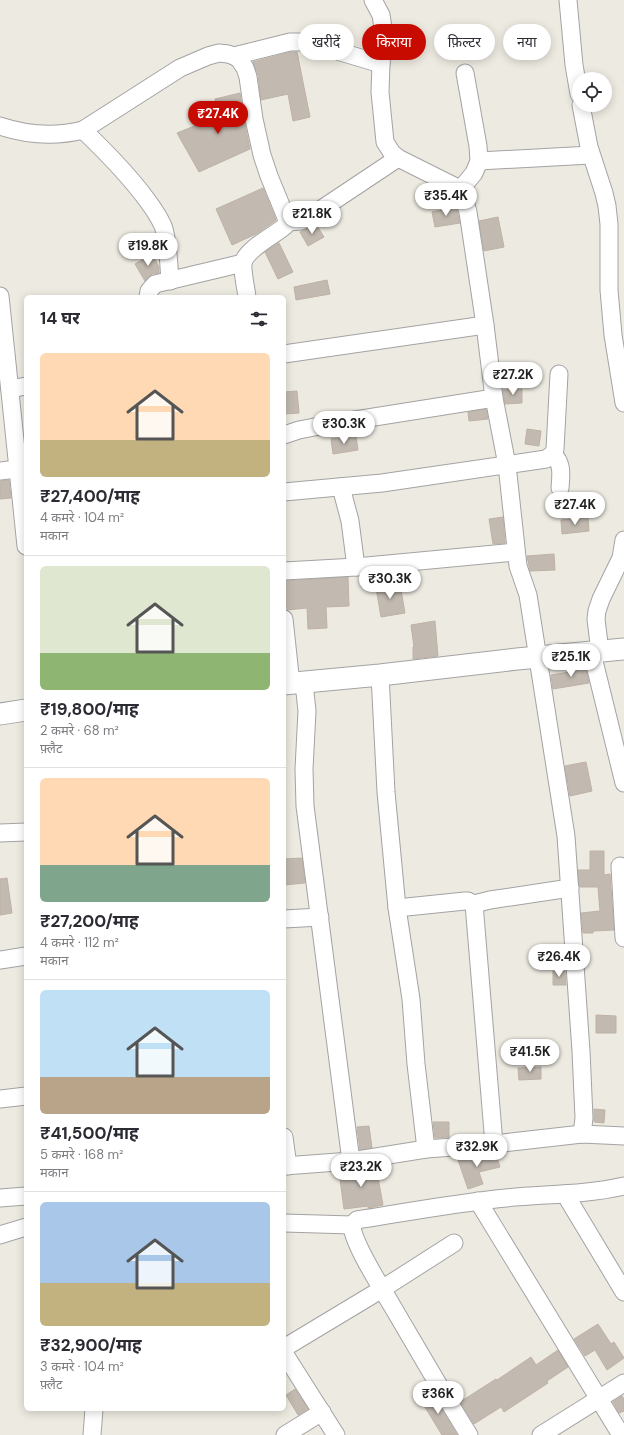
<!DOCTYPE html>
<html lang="hi">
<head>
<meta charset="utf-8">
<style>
	body { margin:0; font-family:"DM Sans","Noto Sans Devanagari",sans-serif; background:#f2f2f3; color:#2b2b33; height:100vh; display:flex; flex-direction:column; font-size:15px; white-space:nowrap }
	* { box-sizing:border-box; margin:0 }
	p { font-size:13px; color:#7c7c81 }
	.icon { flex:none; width:22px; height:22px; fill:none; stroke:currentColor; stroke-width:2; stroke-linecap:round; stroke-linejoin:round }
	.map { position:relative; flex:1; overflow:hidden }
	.details { position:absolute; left:24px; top:295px; width:262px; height:1116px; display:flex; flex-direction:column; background:#fff; border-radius:6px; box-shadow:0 2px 10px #0003 }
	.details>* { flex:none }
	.hud { position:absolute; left:298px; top:24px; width:266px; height:36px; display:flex; gap:8px }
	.tools { position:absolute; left:572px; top:72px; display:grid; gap:8px }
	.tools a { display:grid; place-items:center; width:40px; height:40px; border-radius:50%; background:#fff; box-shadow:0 2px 10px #0003; font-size:20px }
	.price { position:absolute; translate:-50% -34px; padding:0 9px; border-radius:14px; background:#fff; color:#222; font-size:13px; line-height:26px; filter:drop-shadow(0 1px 2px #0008) }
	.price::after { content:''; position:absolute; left:50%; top:24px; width:12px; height:9px; margin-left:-6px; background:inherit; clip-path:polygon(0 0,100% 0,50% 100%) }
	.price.current { background:#c70b00; color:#fff }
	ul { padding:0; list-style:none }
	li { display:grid; align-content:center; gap:8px; height:212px; padding:0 16px }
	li+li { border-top:1px solid #e1e1e2 }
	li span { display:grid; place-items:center; height:124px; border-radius:6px; color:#555 }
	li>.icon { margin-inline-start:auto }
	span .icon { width:72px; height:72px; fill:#fffc; stroke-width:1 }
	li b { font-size:17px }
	h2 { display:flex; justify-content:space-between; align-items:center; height:48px; padding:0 16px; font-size:17px }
	.chip { padding:0 14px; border-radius:18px; background:#fff; box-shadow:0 2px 10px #0003; font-size:14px; line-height:36px }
	.chip.current { background:#c70b00; color:#fff }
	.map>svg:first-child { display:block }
</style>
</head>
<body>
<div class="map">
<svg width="624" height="1435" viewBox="0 0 624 1435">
	<rect width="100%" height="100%" fill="#edeae1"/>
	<g fill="#c2bab1" stroke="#bfb1a4">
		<polygon points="291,52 297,52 310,117 293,121 288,94 261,100 258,75 253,62"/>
		<polygon points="240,93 244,120 250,149 199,172 177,133 219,116 215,99"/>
		<polygon points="263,188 276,220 256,234 232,245 216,209"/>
		<polygon points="456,207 460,223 435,227 432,212"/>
		<polygon points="498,217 504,247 484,251 479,221"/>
		<polygon points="316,224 324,237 308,246 300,232"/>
		<polygon points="279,243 293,272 278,279 265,252"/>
		<polygon points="152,254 159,267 159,273 152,274 145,281 135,264"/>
		<polygon points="327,280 330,294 296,300 294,287"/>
		<polygon points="522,389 522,403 505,404 503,390"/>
		<polygon points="297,391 299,413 284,414 284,392"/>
		<polygon points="486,409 488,419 469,421 468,412"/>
		<polygon points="527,429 541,431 539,446 525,444"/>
		<polygon points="356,436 358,450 333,454 331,439"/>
		<polygon points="9,480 11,498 0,499 0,481"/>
		<polygon points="503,517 505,543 493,544 489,519"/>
		<polygon points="588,517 589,531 562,534 561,520"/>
		<polygon points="554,554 555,570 530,571 527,556"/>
		<polygon points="348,577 349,606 326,607 327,628 308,629 307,608 287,610 284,581"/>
		<polygon points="400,584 405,613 381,617 376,588"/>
		<polygon points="435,621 438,656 413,659 413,647 414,647 411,625"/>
		<polygon points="585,665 589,683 553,689 551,675 570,672 569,666"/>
		<polygon points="586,762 592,791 570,796 565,766"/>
		<polygon points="590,851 604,851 604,875 610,874 614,930 593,931 593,933 583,933 581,913 600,911 598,887 580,887 579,885 578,870 590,870"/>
		<polygon points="302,858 305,883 284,885 284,859"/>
		<polygon points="7,878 12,913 0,915 0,879"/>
		<polygon points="553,971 565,971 566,985 553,985"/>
		<polygon points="596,1015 616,1016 616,1033 596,1033"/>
		<polygon points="541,1067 541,1079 519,1080 518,1068"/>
		<polygon points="594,1109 605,1110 604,1123 594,1122"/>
		<polygon points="433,1122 449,1122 449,1137 435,1138"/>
		<polygon points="369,1126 372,1148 360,1150 357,1127"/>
		<polygon points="496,1154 500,1167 479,1172 483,1184 468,1189 458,1160 469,1156"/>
		<polygon points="376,1167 383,1205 368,1208 368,1206 344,1209 339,1172"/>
		<polygon points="598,1324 611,1344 614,1342 624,1358 607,1370 595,1350 585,1356 574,1339"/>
		<polygon points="558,1350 568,1367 547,1381 548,1383 504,1412 501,1407 474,1424 460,1402 496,1379 497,1380 531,1357 536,1365"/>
		<polygon points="295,1389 308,1409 298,1415 286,1395"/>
		<polygon points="431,1392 441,1408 457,1435 442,1435 420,1399"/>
		<polygon points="622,1396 624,1399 624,1411 619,1413 613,1402"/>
	</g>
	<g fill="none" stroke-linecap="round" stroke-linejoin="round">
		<g stroke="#a3a3a3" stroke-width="19">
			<g id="minor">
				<polyline points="373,0 381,15 384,34 381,64 380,92 385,142 392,153 398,158 454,186 463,195 468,212 485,325 494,398 507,465 518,566 528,595 566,836 581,1051 584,1118 582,1134"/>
				<polyline points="568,0 574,65 579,94"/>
				<polyline points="234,56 290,42 307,42 381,64"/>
				<polyline points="581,105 589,147 604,193 607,206 609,224 609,290 613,335 624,403"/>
				<path d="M0,126C27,135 55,137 83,130L180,68L208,56L219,53L228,54L234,56L239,59L245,68L248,77L254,119L262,155L269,176L287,220L285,226C275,235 246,249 243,263C242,272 246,288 247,297"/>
				<path d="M83,130C106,152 128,174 147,200C153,208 159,217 163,226C168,238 169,267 170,281"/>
				<polyline points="479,161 591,155"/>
				<polyline points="460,190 474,173 479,161 478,146 465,73"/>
				<polyline points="287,222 301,221 308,218 398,158"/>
				<polyline points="0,296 26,546"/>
				<polyline points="148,297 149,291 155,284 243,263"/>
				<polyline points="284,354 485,325"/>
				<polyline points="10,389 26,386"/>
				<polyline points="284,435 299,430 330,424 494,398"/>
				<path d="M553,454C563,464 561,475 560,488"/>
				<polyline points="0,471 17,469"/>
				<polyline points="341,487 350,521 356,567"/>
				<polyline points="284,492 382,483 546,459 553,454 555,449 559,374"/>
				<polyline points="284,571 356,567 516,552"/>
				<polyline points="284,619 291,684"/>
				<polyline points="600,652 596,619 597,611 601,599 621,558 624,540"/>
				<polyline points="592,653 624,783"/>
				<polyline points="380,675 386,792 397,908 411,999 416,1064 426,1149"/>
				<polyline points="304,683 307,711 304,769 305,806 351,1161"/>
				<polyline points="0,833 26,832"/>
				<polyline points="620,866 624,938"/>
				<polyline points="474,904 490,900 570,888"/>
				<polyline points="397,908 465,901 468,901 474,904 494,1144"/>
				<polyline points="284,919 320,917"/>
				<polyline points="0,960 26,956"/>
				<polyline points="0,1099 26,1096"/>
				<polyline points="284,1137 288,1166"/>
				<polyline points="284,1166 351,1161 426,1149 494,1144 582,1134 624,1136"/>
				<polyline points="565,1194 624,1292"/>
				<polyline points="0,1198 26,1196"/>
				<polyline points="478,1201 621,1435"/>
				<polyline points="284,1223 352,1225"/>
				<polyline points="0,1235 26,1227"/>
				<polyline points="284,1348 382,1289 454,1243"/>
				<polyline points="284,1353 336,1435"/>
				<polyline points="92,1435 94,1409"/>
				<polyline points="285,1435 322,1412"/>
				<path d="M469,1435C442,1392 417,1348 391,1304C381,1287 352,1242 352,1225L357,1220C407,1212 456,1203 506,1198C545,1194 585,1195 624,1186"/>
				<polyline points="541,1435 624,1383"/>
			</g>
		</g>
		<g stroke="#a3a3a3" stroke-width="23">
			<g id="tertiary">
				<polyline points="284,684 380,675 517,659 624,649"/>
				<polyline points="0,714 26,710"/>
			</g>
		</g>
		<use href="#minor" stroke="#fff" stroke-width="17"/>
		<use href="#tertiary" stroke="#fff" stroke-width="21"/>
	</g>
</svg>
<div class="tools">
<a><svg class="icon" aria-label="locate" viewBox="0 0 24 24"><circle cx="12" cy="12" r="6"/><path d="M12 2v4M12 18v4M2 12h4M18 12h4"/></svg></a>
</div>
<b class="price current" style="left:218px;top:135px">₹27.4K</b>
<b class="price" style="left:446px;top:217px">₹35.4K</b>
<b class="price" style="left:312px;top:235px">₹21.8K</b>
<b class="price" style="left:148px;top:267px">₹19.8K</b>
<b class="price" style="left:513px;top:396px">₹27.2K</b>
<b class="price" style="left:344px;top:445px">₹30.3K</b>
<b class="price" style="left:575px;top:526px">₹27.4K</b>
<b class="price" style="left:390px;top:600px">₹30.3K</b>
<b class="price" style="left:571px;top:678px">₹25.1K</b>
<b class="price" style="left:559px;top:978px">₹26.4K</b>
<b class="price" style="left:530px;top:1073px">₹41.5K</b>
<b class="price" style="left:477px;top:1168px">₹32.9K</b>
<b class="price" style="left:361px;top:1188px">₹23.2K</b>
<b class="price" style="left:438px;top:1415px">₹36K</b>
<div class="hud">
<a class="chip">खरीदें</a>
<a class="chip current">किराया</a>
<a class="chip">फ़िल्टर</a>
<a class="chip">नया</a>
</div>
<section class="details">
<h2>14 घर<svg class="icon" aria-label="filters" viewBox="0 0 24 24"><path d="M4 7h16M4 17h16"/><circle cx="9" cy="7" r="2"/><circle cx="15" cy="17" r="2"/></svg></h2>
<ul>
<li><span style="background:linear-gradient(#ffd9b3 70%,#c2b280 0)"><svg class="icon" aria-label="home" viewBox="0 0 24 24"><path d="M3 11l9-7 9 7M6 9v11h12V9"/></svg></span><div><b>₹27,400/माह</b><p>4 कमरे · 104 m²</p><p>मकान</p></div></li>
<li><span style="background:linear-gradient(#dfe7d0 70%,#8fb573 0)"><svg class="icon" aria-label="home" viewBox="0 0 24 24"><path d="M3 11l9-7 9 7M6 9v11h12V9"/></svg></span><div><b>₹19,800/माह</b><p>2 कमरे · 68 m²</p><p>फ़्लैट</p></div></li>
<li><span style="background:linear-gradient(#ffd9b3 70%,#7fa58c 0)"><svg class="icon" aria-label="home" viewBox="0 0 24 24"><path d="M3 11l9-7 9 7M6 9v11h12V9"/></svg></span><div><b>₹27,200/माह</b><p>4 कमरे · 112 m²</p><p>मकान</p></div></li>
<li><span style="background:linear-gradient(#bfe0f5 70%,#b9a48a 0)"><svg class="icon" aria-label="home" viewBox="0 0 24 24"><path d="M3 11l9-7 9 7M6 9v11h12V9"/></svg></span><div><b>₹41,500/माह</b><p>5 कमरे · 168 m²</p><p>मकान</p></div></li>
<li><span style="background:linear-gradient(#a9c7e8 65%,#c2b280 0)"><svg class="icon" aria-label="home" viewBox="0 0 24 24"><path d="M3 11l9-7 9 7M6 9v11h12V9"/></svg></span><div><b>₹32,900/माह</b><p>3 कमरे · 104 m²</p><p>फ़्लैट</p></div></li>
</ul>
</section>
</div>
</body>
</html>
